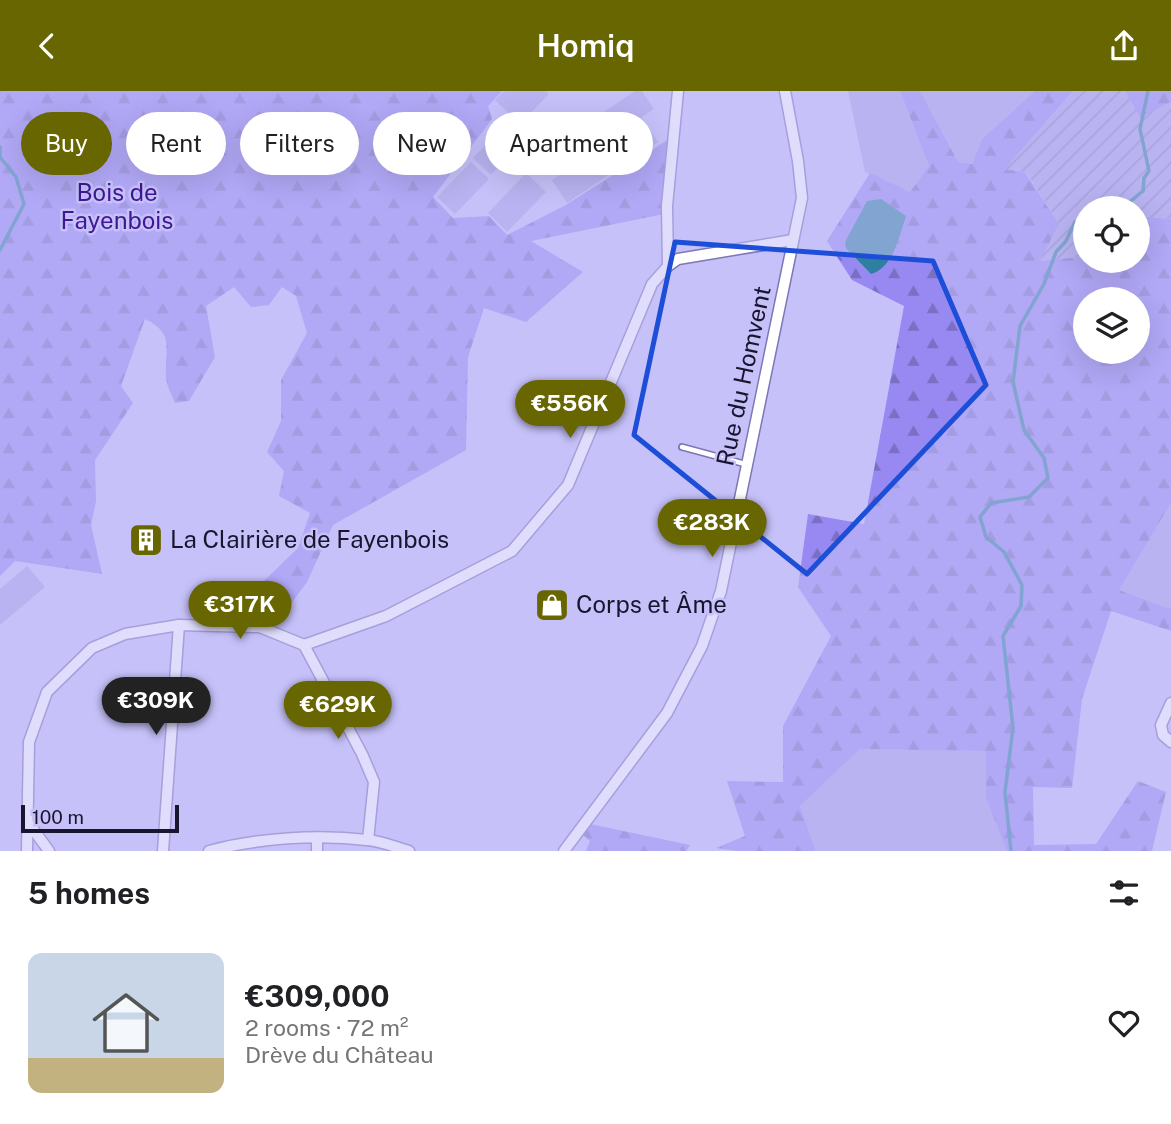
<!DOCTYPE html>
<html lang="en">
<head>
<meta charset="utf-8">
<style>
	body { margin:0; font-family:"Public Sans",sans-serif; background:#f6f6f6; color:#202124; height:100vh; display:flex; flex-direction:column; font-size:26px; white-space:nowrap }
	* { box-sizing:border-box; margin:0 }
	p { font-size:23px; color:#757577 }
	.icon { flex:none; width:38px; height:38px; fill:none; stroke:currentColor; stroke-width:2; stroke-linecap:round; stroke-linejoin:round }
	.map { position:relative; height:760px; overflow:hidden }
	.details { display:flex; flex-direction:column; background:#fff; flex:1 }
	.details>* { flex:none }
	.banner { position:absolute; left:21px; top:21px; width:700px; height:63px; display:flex; gap:14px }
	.controls { position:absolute; left:1073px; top:105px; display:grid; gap:14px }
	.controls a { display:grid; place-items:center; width:77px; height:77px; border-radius:50%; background:#fff; box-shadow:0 7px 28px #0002; font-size:35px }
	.scale { position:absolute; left:21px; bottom:18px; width:158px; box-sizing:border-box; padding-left:7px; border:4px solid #19152f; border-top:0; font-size:19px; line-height:24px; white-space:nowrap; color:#19152f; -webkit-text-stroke:5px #c6c1f9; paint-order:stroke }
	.price { position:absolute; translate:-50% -60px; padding:0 16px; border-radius:24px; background:#686600; color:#fff; font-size:23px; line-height:46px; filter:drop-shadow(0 2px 4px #0008) }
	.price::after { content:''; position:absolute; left:50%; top:42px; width:21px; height:16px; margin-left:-10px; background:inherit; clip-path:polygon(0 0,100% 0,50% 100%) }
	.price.current { background:#222; color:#fff }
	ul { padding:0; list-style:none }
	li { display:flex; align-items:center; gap:21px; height:175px; padding:0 28px }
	li span { display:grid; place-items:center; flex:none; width:196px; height:140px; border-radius:14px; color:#555 }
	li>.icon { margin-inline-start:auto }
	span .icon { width:84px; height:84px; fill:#fffc; stroke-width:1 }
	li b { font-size:30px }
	h2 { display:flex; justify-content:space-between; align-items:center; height:84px; padding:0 28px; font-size:30px }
	.chip { padding:0 24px; border-radius:32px; background:#fff; box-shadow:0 7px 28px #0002; font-size:24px; line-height:63px }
	.chip.current { background:#686600; color:#fff }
	header { display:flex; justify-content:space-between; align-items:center; height:91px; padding:0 28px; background:#686600; color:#fff; font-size:32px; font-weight:600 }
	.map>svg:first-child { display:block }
</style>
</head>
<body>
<header><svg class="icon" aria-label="back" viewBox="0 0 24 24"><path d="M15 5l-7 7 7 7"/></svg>Homiq<svg class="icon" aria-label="share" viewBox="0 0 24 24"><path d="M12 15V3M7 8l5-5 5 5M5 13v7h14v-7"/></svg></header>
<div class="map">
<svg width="1171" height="760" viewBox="0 0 1171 760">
	<defs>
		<pattern id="forest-firs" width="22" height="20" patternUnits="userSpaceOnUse" patternTransform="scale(1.75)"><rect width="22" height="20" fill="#9889f2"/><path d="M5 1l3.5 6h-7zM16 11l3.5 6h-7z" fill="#7b6fc4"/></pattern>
		<pattern id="garden-furrows" width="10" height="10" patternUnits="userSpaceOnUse" patternTransform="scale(1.75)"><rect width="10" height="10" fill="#a9a2e7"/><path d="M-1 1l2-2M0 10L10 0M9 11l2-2" fill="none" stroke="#8983bc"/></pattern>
	</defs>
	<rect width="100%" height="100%" fill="#c6c1f9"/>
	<g fill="#a9a2e7">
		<polygon points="504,0 546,0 549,3 520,33 495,9"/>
		<polygon points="635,0 642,0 654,18 609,48 595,27"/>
		<polygon points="848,0 900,0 929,75 910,101 865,81"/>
		<polygon points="920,0 1035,0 982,48 972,73 958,71"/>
		<polygon points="511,28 528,45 491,84 473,67"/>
		<polygon points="643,28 658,51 613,81 598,59"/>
		<polygon points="591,29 606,50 561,81 547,60"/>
		<polygon points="596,60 611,82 567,112 552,89"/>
		<polygon points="471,71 489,88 455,123 437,106"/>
		<polygon points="526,82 546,101 507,141 488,122"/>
		<polygon points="1171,412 1171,518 1119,499"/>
		<polygon points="27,475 45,496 0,534 0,498"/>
		<polygon points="860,658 986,660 986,707 1007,760 816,760 800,715"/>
	</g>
	<g fill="url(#forest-firs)" fill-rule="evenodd">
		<path d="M0,0H502L488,15L492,28L433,106L453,127L489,125L507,144L566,114L672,46L664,123L531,150L583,181L526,231L484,217L468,266L466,359L333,434L307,491L276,533L228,525L298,457L310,422L279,405L284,380L267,361L281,330V289L307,242L296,205L282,196L269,214L251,216L234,196L206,215L215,266L189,310L175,312C172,304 166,294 166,285C164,258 176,243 145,228L121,295L133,312L95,369L96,410L91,434L102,483L15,470L0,485Z"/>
		<path d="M900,0H920L958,71L972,73L982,48L1035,0H1073L1005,78L1025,81L1059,133L1041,170L1085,165V170H1138V125L1171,128V412L1119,499L1171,518V540L1111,520L1082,608L1072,697L1033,696L1034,754L1096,753L1138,690L1166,701L1152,760H1007L986,707V660L860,658L800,715L816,760H737L716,757L745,745L727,690L783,691V635L831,545L798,496L808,423L864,433L904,215L852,189L827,150L870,82L910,101L929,75ZM1085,208H1138V261H1085Z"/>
		<polygon points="1125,0 1171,0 1171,11 1140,27"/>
		<polygon points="590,733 690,754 686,760 586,760 590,750 582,743"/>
	</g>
	<polygon fill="url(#garden-furrows)" points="1073,0 1125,0 1140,26 1171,11 1171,128 1138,125 1138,117 1085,117 1085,165 1040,170 1059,133 1026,81 1005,78"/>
	<path fill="#2f80a0" d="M881,108L906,125C899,145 894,176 871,183L846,157L845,151L867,110Z"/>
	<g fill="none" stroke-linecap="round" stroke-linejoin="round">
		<g stroke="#2f80a0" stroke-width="3.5">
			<polyline points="0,56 0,66 16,86 24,113 0,159"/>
			<polyline points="1122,117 1143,100 1144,87 1149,80 1140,38 1148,0"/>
			<polyline points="1011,760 1005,701 1013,637 1003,545 1021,515 1022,494 1004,461 986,446 980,426 991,412 1029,406 1048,387 1044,367 1024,339 1013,291 1020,235 1044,193 1056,161 1066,150 1075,131 1085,133"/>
		</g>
		<g stroke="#7d76b7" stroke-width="8">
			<polyline id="lane" points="682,356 745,373"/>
		</g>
		<g stroke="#7d76b7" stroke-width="13">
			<g id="street">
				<polyline points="668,175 667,115 678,0"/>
				<polyline points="304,554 386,525 512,460 568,394 652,193 668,175 678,168 793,149"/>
				<polyline points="304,554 362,663 374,691 368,749"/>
				<polyline points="1171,612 1161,634 1163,644 1171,651"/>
				<polyline points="30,734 49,760"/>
				<polyline points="27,760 29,651 47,601 92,557 125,543 179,534 260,536 304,554"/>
				<polyline points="163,760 179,534"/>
				<path d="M209,760C258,747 317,743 367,749C381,750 395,756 409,760"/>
				<polyline points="317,760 317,748"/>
				<polyline points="564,760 667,622 702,555 721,500 802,107 798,70 785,0"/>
			</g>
		</g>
		<use href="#lane" stroke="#fff" stroke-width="4.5"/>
		<use href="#street" stroke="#fff" stroke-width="10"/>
	</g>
	<path d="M0 0H1171V760H0ZM675,151L933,170L986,294L807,483L634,344Z" fill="#c6c1f9" fill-opacity=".55" fill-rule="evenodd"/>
	<path fill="none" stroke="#1d4ed8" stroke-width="5" stroke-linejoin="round" d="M675,151L933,170L986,294L807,483L634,344Z"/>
	<defs>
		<g id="building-square" transform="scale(1.75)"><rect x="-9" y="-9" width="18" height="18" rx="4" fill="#686600" stroke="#c6c1f9"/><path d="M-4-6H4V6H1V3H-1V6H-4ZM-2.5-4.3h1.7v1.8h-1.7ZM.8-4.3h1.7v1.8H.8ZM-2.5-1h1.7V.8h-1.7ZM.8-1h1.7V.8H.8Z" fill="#fff"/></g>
		<g id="shop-square" transform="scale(1.75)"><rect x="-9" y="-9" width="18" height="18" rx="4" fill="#686600" stroke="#c6c1f9"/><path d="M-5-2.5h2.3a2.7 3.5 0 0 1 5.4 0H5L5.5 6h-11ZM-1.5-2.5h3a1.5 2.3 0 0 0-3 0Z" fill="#fff"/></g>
	</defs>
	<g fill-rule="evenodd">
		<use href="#building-square" x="146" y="449"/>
		<use href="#shop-square" x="552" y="514"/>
	</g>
	<g text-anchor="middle" stroke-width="5" stroke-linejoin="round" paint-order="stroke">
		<g font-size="24" fill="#401794" stroke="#c6c1f9">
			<text x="117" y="110">Bois de<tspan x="117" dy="28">Fayenbois</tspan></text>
		</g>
		<g font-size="24" fill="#19152f" stroke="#c6c1f9">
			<text transform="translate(744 285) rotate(-78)" y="8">Rue du Homvent</text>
		</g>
		<g font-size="24" fill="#19152f" stroke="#c6c1f9" text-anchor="start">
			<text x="170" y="457">La Clairière de Fayenbois</text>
			<text x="576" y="522">Corps et Âme</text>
		</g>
	</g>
</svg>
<div class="controls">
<a><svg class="icon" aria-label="locate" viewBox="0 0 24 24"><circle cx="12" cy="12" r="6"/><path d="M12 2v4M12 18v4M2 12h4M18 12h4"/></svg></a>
<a><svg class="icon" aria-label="layers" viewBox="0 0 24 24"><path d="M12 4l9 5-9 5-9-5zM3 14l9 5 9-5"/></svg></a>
</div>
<div class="scale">100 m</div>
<b class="price" style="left:570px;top:349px">€556K</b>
<b class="price" style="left:712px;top:468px">€283K</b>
<b class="price" style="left:240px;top:550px">€317K</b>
<b class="price current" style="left:156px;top:646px">€309K</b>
<b class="price" style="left:338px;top:650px">€629K</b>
<div class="banner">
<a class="chip current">Buy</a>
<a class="chip">Rent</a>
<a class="chip">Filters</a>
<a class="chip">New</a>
<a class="chip">Apartment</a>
</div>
</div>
<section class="details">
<h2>5 homes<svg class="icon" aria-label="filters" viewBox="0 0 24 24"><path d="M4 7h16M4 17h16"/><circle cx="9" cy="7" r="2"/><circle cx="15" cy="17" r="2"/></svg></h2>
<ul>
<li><span style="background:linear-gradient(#c9d6e8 75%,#c2b280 0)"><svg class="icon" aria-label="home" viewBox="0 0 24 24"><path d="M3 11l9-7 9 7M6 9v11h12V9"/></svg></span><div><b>€309,000</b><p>2 rooms · 72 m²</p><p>Drève du Château</p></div><svg class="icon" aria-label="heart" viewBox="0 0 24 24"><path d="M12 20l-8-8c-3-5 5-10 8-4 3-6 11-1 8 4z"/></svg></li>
</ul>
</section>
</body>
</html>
